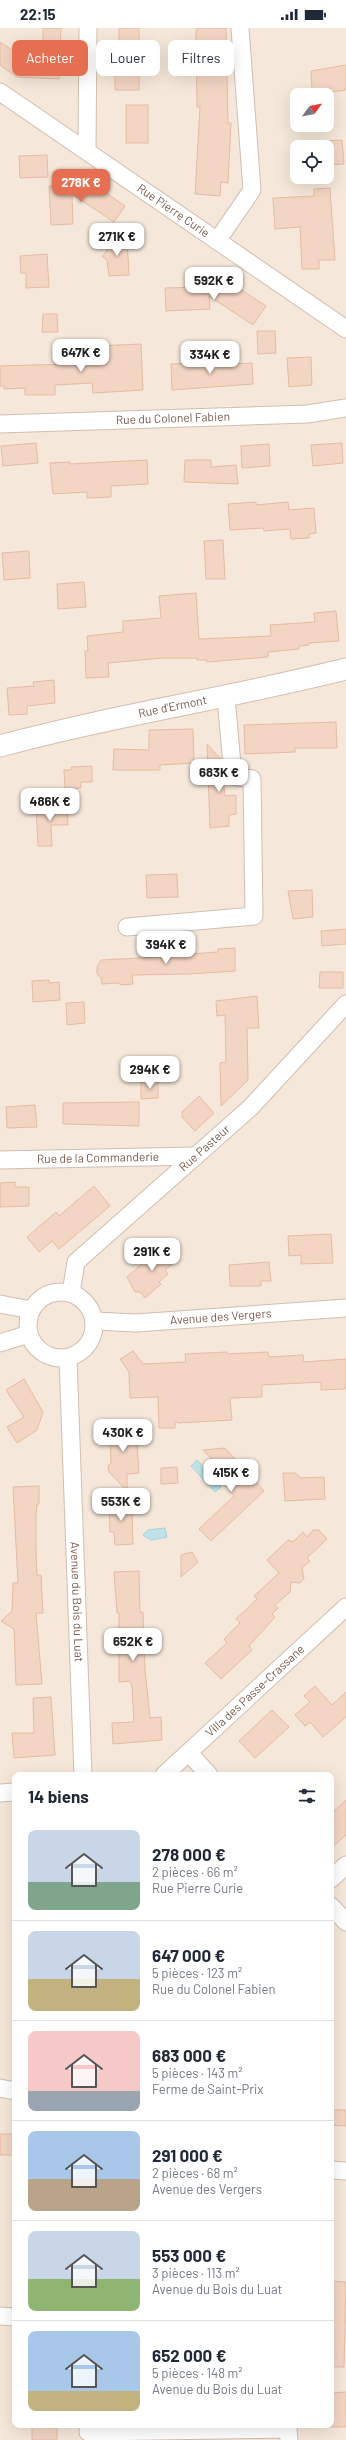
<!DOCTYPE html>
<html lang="fr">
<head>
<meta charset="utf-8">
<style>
	body { margin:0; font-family:Barlow,sans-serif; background:#f2f2f3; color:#1f2937; height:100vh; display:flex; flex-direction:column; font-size:15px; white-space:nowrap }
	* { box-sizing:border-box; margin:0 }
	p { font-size:13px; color:#747a83 }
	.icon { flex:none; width:22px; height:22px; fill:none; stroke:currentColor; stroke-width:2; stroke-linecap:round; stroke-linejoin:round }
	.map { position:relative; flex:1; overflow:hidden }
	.sheet { position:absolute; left:12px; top:1744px; width:322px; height:656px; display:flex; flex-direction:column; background:#fff; border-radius:8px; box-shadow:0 4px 16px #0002 }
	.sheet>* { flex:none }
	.guide { position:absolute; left:12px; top:12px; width:322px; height:36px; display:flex; gap:8px }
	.needle { width:26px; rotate:58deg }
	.buttons { position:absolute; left:290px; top:60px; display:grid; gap:8px }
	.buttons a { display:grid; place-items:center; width:44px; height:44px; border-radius:8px; background:#fff; box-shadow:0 4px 16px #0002; font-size:20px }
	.price { position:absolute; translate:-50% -34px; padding:0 9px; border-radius:8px; background:#fff; color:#222; font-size:13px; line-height:26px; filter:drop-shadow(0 1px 2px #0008) }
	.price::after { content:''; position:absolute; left:50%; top:24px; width:12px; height:9px; margin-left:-6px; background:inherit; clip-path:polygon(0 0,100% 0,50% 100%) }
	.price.current { background:#e76f51; color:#fff }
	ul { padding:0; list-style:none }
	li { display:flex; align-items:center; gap:12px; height:100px; padding:0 16px }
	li+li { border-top:1px solid #e0e1e3 }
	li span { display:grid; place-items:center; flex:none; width:112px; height:80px; border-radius:8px; color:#555 }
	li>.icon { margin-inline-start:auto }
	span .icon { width:48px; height:48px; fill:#fffc; stroke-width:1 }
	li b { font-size:17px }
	h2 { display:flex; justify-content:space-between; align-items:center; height:48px; padding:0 16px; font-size:17px }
	.pill { padding:0 14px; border-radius:8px; background:#fff; box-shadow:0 4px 16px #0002; font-size:14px; line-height:36px }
	.pill.current { background:#e76f51; color:#fff }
	.status { display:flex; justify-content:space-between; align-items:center; height:28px; padding:0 20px; background:#fff; direction:ltr }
	.status svg { height:11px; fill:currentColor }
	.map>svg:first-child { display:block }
</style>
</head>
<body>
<div class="status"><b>22:15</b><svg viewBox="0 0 49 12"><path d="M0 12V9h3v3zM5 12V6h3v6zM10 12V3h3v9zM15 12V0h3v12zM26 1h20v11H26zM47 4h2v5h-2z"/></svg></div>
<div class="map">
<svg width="346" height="2412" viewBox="0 0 346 2412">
	<rect width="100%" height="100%" fill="#fdf6ec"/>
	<path fill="#f5e8da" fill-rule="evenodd" d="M0,0H346V2412H0ZM297,67H327V97H297ZM297,119H327V149H297ZM15,1747H331V2397H15Z"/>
	<g fill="#bfe3e8" stroke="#a5d3da">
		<polygon points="197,1432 221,1459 215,1464 191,1438"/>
		<polygon points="165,1500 167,1509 151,1512 143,1507 148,1502"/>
	</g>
	<g fill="#f3d5c3" stroke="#e6bba3">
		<polygon points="43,0 61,0 59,51 17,49 0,37 0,14 20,27 43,28"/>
		<polygon points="119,0 139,0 139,62 115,62 115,22 119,22"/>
		<polygon points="197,0 226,0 228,95 231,95 228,155 221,154 220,168 195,166 200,79 197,79 196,4"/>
		<polygon points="346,37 346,62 331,64 331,60 312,62 311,43"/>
		<rect x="126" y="77" width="22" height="38"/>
		<polygon points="342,112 344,136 328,137 327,113"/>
		<polygon points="47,127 48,149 20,150 19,128"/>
		<polygon points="95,157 125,178 114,194 72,166 73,196 51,197 49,158"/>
		<polygon points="330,160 335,232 319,232 319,241 302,241 300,199 275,201 273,170 314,168 314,161"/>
		<polygon points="127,210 129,247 109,248 107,232 102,228 107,223 106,211"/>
		<polygon points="47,226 49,259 26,260 26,245 21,245 20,228"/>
		<polygon points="231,255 266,278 253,297 209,268 210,281 166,283 165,260 200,259 200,262 227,262"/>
		<polygon points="43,286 57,286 58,304 42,304"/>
		<polygon points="257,303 275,303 276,325 258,326"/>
		<polygon points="141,316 143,362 93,365 92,355 55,357 55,367 25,367 25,360 4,361 4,358 0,358 0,338 67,336 67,332 98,329 97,318"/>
		<polygon points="311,329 312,357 289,359 287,330"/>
		<polygon points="201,335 201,337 252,335 253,356 172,362 171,336"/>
		<polygon points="36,415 38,435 3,438 1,418"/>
		<polygon points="342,415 343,435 313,438 311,417"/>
		<polygon points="269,416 270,438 242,440 241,418"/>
		<polygon points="147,432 148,456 111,458 111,469 87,470 87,464 53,466 50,435 70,434 70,436"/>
		<polygon points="185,432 211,432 211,439 236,437 238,456 184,454"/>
		<polygon points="256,474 256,477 288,474 289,482 314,480 316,505 309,506 309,510 291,511 290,501 264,503 263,500 230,502 228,476"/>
		<polygon points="223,512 225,551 206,551 204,513"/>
		<polygon points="29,523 30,550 4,552 2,525"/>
		<polygon points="84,554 86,579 58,581 57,556"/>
		<polygon points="196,565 199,611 271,608 270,597 315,594 314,585 336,583 339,613 309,615 309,617 299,618 299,621 268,624 268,629 207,634 207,632 197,632 197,630 163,630 108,635 109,649 86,650 85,623 88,623 87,608 123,604 123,593 161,590 159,568"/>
		<polygon points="54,652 55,675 27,678 27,686 9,687 7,660 34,658 33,654"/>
		<polygon points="336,694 337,720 295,720 295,724 245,726 244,697"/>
		<polygon points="193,701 194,735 160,737 160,742 113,742 114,721 149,722 149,702"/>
		<polygon points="207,716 221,731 225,768 236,767 236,786 229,787 229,798 210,800"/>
		<polygon points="92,738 92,754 81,754 81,760 65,761 64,742 71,742 71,739"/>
		<polygon points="67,776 68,797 51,797 52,818 38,818 36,778"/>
		<polygon points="177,846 178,869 147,870 146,847"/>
		<polygon points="312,862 313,889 293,891 288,863"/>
		<polygon points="346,901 346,916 322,918 321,903"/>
		<polygon points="235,920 235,943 189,946 132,947 133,956 121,957 118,955 102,956 101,950 97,946 97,939 101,932 158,929 158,924 189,923 189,926 218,924 218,921"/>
		<polygon points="320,944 343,944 343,960 319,960"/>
		<polygon points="49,952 49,955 59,954 60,972 33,974 32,953"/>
		<polygon points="257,968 259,1000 247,1000 248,1052 221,1078 220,1035 226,1034 225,987 217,988 216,973"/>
		<polygon points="84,974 85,995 67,997 66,975"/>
		<polygon points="158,1053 158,1070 141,1071 141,1054"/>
		<polygon points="199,1068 214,1085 195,1103 182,1089 182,1084"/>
		<polygon points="139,1074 139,1098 63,1096 63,1075"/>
		<polygon points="35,1077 37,1099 7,1100 6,1079"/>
		<polygon points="15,1154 15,1159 29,1159 29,1178 0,1179 0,1155"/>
		<polygon points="94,1158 110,1178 59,1221 52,1213 39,1224 27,1209 56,1184 59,1188"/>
		<polygon points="331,1206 333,1235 301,1236 301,1227 289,1228 288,1208"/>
		<polygon points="164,1217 177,1232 165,1242 168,1246 159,1254 161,1256 145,1270 140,1264 135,1264 127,1249"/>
		<polygon points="269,1234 271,1253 261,1253 261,1258 230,1258 229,1237"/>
		<polygon points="133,1323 143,1336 186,1334 185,1326 227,1324 227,1326 268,1324 269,1329 303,1327 304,1334 346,1331 346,1357 345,1361 321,1362 321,1354 262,1357 262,1369 230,1370 232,1392 178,1395 175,1393 175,1400 159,1400 158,1369 130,1370 129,1344 120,1331"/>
		<polygon points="24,1351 43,1384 37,1402 17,1415 7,1399 24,1389 6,1362"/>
		<polygon points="136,1399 139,1445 127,1446 127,1463 109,1444 108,1438 111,1435 110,1410 97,1400"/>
		<polygon points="225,1420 264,1463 211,1513 199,1501 234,1468 229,1463 236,1457 203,1422"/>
		<polygon points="177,1439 178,1455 161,1456 161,1440"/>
		<polygon points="283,1445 295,1445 301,1450 324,1449 325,1471 285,1473"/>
		<polygon points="39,1458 39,1476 37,1476 36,1488 36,1522 37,1547 41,1547 43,1585 36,1585 42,1656 16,1657 14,1601 1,1593 12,1583 13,1555 18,1555 13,1459"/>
		<polygon points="128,1471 128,1482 132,1482 133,1516 115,1517 114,1504 110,1504 109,1472"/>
		<polygon points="313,1502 319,1502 327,1511 307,1530 310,1533 302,1540 304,1551 299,1555 291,1554 290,1564 275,1577 278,1580 272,1586 275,1589 249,1618 252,1622 221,1651 205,1635 227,1615 224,1611 240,1595 236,1591 257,1571 254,1568 279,1545 267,1532 288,1512 293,1514 303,1504 307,1509"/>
		<polygon points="192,1524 198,1534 181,1549 181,1527"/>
		<polygon points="139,1543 140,1584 143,1584 145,1641 150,1690 161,1689 162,1712 113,1716 112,1695 134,1694 132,1659 130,1653 119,1654 119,1585 117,1585 114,1544"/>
		<polygon points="315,1658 332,1677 346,1664 346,1689 323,1709 310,1694 305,1698 295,1687 310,1674 304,1668"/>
		<polygon points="51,1669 55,1727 14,1730 12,1705 34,1705 33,1670"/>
		<polygon points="272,1682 289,1699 255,1730 239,1713"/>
		<polygon points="346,1772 346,1807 331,1820 331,1786"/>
		<polygon points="331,2082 346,2082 346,2098 331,2097"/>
		<rect x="0" y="2106" width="15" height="21"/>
		<polygon points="331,2253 346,2254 344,2339 331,2339"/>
		<polygon points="346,2364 346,2399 331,2399 331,2365"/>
		<rect x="32" y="2397" width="25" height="15"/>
	</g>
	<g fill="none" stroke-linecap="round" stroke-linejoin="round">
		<g stroke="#d1beb0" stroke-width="19">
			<g id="minor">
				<path id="s1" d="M0,64L346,301"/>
				<polyline points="87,122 88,0"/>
				<polyline points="217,213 252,162 240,0"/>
				<path id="s2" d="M0,396L307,386L346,380"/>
				<polyline points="127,899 254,888 252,751 233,748 226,669"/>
				<path id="s3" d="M0,1132L196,1128"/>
				<circle cx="61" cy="1297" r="33"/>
				<path id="s4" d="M71,1265L76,1234L251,1079L346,976"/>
				<polyline points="0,1276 31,1282"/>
				<path id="s5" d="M95,1293L136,1295L346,1280"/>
				<polyline points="0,1315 29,1306"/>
				<path id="s6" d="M68,1330L83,1747"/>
				<polyline points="189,1725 209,1747"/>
				<path id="s7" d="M164,1747L346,1579"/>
				<polyline points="0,1765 15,1764"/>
				<polyline points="331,1851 346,1837"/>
				<polyline points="331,1878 346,1894"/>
				<polyline points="0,2060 15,2063"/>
				<polyline points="331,2142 346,2143"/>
				<polyline points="0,2288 15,2289"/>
				<polyline points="88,2404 288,2401 289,2412"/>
			</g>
		</g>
		<g stroke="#d1beb0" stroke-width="23">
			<g id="tertiary">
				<path id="s8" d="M0,718C114,687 231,670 346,641"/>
			</g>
		</g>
		<use href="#minor" stroke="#fff" stroke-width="17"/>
		<use href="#tertiary" stroke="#fff" stroke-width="21"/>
	</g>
	<g text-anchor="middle" stroke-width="3.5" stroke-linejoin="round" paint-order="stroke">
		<g font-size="12" fill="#7a5c4d" stroke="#fffaf3">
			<text dy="4" stroke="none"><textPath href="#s1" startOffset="210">Rue Pierre Curie</textPath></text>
			<text dy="4" stroke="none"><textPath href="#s2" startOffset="173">Rue du Colonel Fabien</textPath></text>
			<text dy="4" stroke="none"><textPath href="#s8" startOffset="177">Rue d'Ermont</textPath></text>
			<text dy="4" stroke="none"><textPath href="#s4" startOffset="203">Rue Pasteur</textPath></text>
			<text dy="4" stroke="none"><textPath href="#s3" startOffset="98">Rue de la Commanderie</textPath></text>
			<text dy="4" stroke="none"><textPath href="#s5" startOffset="126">Avenue des Vergers</textPath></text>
			<text dy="4" stroke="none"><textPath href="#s6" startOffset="244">Avenue du Bois du Luat</textPath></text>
			<text dy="4" stroke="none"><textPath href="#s7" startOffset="124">Villa des Passe-Crassane</textPath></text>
		</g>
	</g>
</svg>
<div class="buttons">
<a><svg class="needle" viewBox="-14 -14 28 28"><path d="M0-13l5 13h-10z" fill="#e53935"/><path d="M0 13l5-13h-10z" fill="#747a83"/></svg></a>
<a><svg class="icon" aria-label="locate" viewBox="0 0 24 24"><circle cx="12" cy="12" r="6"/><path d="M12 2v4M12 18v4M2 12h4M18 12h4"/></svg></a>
</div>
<b class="price current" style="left:81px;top:175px">278K €</b>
<b class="price" style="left:117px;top:229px">271K €</b>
<b class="price" style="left:214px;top:273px">592K €</b>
<b class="price" style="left:81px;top:345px">647K €</b>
<b class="price" style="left:210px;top:347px">334K €</b>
<b class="price" style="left:219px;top:765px">683K €</b>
<b class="price" style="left:50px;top:794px">486K €</b>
<b class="price" style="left:166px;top:937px">394K €</b>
<b class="price" style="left:150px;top:1062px">294K €</b>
<b class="price" style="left:152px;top:1244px">291K €</b>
<b class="price" style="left:123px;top:1425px">430K €</b>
<b class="price" style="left:231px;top:1465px">415K €</b>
<b class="price" style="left:121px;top:1494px">553K €</b>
<b class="price" style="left:133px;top:1634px">652K €</b>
<div class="guide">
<a class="pill current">Acheter</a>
<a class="pill">Louer</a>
<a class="pill">Filtres</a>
</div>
<section class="sheet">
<h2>14 biens<svg class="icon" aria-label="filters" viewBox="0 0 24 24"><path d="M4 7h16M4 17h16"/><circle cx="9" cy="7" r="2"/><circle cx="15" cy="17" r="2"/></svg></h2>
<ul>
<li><span style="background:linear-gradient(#c9d6e8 65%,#7fa58c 0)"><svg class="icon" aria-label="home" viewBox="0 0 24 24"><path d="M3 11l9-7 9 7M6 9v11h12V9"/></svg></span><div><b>278 000 €</b><p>2 pièces · 66 m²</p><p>Rue Pierre Curie</p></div></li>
<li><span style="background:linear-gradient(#c9d6e8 60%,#c2b280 0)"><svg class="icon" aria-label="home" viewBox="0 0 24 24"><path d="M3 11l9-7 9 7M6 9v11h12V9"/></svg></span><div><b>647 000 €</b><p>5 pièces · 123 m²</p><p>Rue du Colonel Fabien</p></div></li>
<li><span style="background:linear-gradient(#f6c9c9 75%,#9aa5b1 0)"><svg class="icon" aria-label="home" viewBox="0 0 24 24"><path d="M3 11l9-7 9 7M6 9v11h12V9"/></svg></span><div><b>683 000 €</b><p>5 pièces · 143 m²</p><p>Ferme de Saint-Prix</p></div></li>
<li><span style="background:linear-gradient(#a9c7e8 60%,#b9a48a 0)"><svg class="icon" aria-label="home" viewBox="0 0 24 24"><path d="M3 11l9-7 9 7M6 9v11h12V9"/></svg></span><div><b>291 000 €</b><p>2 pièces · 68 m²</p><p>Avenue des Vergers</p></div></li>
<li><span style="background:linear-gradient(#c9d6e8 60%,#8fb573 0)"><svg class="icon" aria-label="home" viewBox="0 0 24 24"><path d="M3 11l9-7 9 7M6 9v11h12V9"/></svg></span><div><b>553 000 €</b><p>3 pièces · 113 m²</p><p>Avenue du Bois du Luat</p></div></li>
<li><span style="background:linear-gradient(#a9c7e8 75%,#c2b280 0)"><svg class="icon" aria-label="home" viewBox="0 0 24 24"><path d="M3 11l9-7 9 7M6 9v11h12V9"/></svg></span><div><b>652 000 €</b><p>5 pièces · 148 m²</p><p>Avenue du Bois du Luat</p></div></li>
</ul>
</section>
</div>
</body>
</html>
